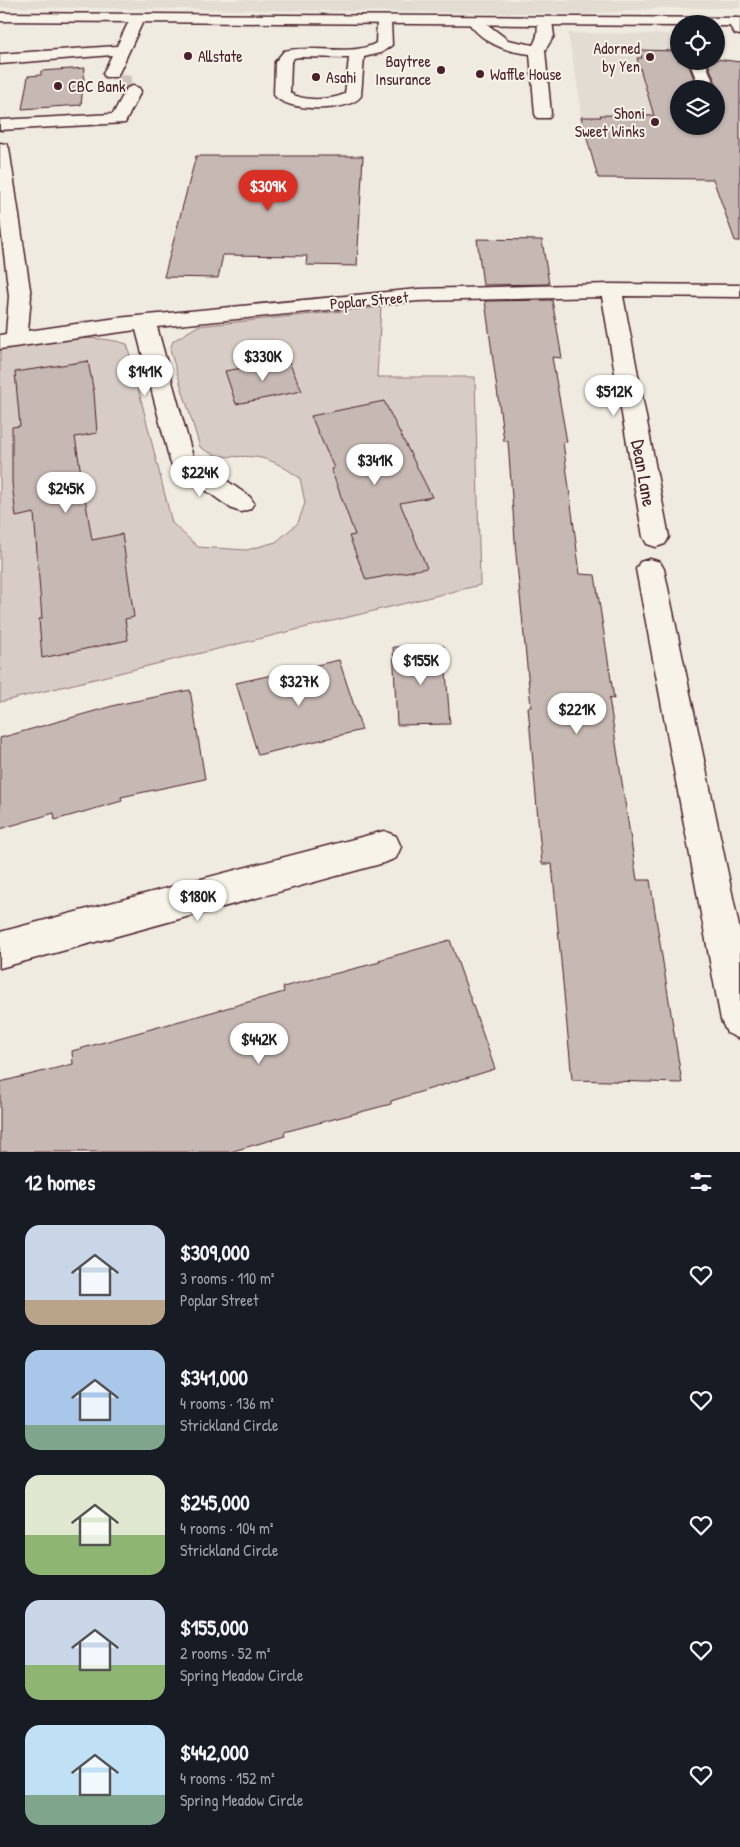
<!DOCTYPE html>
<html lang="en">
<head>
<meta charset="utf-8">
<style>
	body { margin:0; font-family:"Patrick Hand",sans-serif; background:#20242c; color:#f1f3f6; height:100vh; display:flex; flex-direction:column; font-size:19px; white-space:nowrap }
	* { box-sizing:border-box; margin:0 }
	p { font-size:16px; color:#9ea1a6 }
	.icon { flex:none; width:28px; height:28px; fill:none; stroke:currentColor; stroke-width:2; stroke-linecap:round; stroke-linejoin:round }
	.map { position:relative; height:1152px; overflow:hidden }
	.drawer { display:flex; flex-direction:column; background:#171b24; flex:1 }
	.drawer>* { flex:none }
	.buttons { position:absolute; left:670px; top:15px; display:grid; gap:10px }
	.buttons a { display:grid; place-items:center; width:55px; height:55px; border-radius:50%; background:#171b24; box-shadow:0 1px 4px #0004; font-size:25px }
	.price { position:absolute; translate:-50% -42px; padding:0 11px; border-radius:18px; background:#fff; color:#222; font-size:16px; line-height:32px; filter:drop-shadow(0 1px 2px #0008) }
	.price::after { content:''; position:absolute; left:50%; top:30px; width:15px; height:11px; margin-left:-8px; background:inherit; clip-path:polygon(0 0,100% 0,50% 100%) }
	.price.selected { background:#d93025; color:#fff }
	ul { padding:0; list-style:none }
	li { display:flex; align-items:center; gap:15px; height:125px; padding:0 25px }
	li span { display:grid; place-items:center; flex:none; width:140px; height:100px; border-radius:15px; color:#555 }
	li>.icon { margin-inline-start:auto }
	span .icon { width:60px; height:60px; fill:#fffc; stroke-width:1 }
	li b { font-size:21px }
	h2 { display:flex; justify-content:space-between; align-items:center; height:60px; padding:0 25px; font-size:21px }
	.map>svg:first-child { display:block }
</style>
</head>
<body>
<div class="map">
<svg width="740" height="1152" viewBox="0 0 740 1152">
	<rect width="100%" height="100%" fill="#f0ebe0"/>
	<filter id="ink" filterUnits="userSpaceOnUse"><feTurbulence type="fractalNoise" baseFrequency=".02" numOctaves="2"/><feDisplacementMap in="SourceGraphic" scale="10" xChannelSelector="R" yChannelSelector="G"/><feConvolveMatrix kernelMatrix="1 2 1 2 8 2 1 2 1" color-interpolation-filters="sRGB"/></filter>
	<g filter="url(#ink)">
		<g fill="#e3dcd2">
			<polygon points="0,0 740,0 740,8 664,8 589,14 0,7"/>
			<polygon points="568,33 669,34 679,60 679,126 706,137 586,136 581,117 579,95"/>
		</g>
		<path fill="#d8cdc6" stroke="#917678" d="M381,307L377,377H475L480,585L0,702V350C41,344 86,331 127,344L172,523L198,547L247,550L276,542L298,523L305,503L300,478C288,470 276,461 261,458C237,453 222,463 200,447L170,350L173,341L198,326Z"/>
		<g fill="#c6b8b3" stroke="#4a1f2b">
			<polygon points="640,50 675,51 679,61 687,61 698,89 679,89 679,126 716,126 718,88 707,61 716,61 716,59 740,62 740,241 735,241 713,179 598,178 581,117 601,117 600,115 654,116 637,58 642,58"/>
			<polygon points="85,68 81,105 22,109 28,76 41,75 41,71"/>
			<polygon points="196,156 363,156 357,266 306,265 307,256 223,255 218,278 164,277"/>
			<polygon points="477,239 542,240 549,284 483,285"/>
			<polygon points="552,300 562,358 552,357 567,442 563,442 580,574 595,575 614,699 609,698 637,880 650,880 682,1083 572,1080 552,864 542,864 528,707 531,707 516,554 508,441 504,441 485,301"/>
			<polygon points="288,360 302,391 236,404 225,371"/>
			<polygon points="88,361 94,393 97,433 75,437 92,540 122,534 134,617 125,619 128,640 42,658 39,619 42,619 34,513 16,517 12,483 12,427 20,426 15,372"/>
			<polygon points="384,401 432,497 400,503 427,568 366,580 349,536 355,535 331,469 334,468 311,416"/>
			<polygon points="444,646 450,724 397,725 393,647"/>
			<polygon points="339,660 362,730 258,755 236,683"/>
			<polygon points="190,690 205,779 121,797 122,801 55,820 54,813 0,829 0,738 116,705"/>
			<polygon points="450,940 495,1069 391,1101 391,1104 284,1132 285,1136 230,1152 0,1152 0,1082 73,1064 72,1051 284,992 283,987 380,962 379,960"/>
		</g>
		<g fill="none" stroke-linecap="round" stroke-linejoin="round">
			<polyline stroke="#cfc2bc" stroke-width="16" stroke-dasharray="16 8" stroke-linecap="butt" points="122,91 124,73"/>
			<g stroke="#4a1f2b" stroke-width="3">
				<g id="minor">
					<polygon points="137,15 142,16 144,19 117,77 105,77 103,74 112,55 0,64 0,54 117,46 130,19 132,16"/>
					<path d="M384,16L389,17L391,20L392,45L381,53L364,57L361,96C349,113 286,112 274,95L275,62L284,51C312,44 351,57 376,43L377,20L379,17ZM299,57L349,58L345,94C331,100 304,102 290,93L291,62L294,58Z"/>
					<path d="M474,17L479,18L508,40L533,45C541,32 535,27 540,18H550L552,21L554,36L545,50L551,114L549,118H537L535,114L530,54C505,52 482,42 467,21L469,18Z"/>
					<polygon points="734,18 740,20 740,35 735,34 727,22 729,19"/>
					<polygon points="689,61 705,61 716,89 700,89"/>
					<polygon points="133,86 139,88 141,91 125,123 0,130 0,120 113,114 127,88"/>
					<polygon points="0,143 6,144 9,148 31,296 28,331 117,318 418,289 611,284 740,285 740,297 623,296 669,537 665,544 656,547 647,544 643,537 602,297 418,301 157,327 193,457 250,497 254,503 250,509 241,512 232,509 173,467 170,461 136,330 0,349 0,335 6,334 9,296 0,219"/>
					<polygon points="650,559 660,562 664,569 740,931 740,1039 727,1033 721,1020 636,569 640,562"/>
					<polygon points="384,831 396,836 401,847 396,858 384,863 0,968 0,932"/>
				</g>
			</g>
			<g stroke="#4a1f2b" stroke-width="3">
				<polygon id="major" points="0,13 740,18 740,26 716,26 716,24 679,24 679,26 0,21"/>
			</g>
			<use href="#minor" fill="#f7f3e8" fill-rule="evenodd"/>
			<use href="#major" fill="#f7f3e8" fill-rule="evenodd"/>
		</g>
	</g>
	<g fill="#4a1f2b" stroke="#f7f3e8" stroke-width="2">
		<circle cx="188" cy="56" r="5"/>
		<circle cx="650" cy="57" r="5"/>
		<circle cx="441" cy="70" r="5"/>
		<circle cx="480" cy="74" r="5"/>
		<circle cx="316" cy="77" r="5"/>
		<circle cx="58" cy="86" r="5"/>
		<circle cx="655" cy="122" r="5"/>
	</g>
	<g text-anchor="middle" stroke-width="4" stroke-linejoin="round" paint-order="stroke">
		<g font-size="16" fill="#4a1f2b" stroke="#f7f3e8" text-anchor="start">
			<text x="640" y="54" text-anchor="end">Adorned<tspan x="640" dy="18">by Yen</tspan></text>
			<text x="198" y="62">Allstate</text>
			<text x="431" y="67" text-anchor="end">Baytree<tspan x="431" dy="18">Insurance</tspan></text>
			<text x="490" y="80">Waffle House</text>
			<text x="326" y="83">Asahi</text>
			<text x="68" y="92">CBC Bank</text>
			<text x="645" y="119" text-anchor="end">Shoni<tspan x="645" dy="18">Sweet Winks</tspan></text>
		</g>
		<g font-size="16" fill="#4a1f2b" stroke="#f7f3e8">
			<text transform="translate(369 300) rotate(-5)" y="6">Poplar Street</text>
		</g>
		<g font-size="19" fill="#4a1f2b" stroke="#f7f3e8">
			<text transform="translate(644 473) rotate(80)" y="7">Dean Lane</text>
		</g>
	</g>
</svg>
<div class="buttons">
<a><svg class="icon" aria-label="locate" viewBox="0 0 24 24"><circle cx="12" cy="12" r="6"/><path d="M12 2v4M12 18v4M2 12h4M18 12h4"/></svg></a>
<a><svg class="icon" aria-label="layers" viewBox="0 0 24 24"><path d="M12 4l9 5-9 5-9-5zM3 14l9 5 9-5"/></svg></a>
</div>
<b class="price selected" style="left:268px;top:212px">$309K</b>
<b class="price" style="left:263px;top:382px">$330K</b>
<b class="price" style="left:145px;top:397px">$141K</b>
<b class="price" style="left:614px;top:417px">$512K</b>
<b class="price" style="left:375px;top:486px">$341K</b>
<b class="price" style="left:200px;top:498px">$224K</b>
<b class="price" style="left:66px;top:514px">$245K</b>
<b class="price" style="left:421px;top:686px">$155K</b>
<b class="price" style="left:299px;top:707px">$327K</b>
<b class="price" style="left:577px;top:735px">$221K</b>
<b class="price" style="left:198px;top:922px">$180K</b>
<b class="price" style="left:259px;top:1065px">$442K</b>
</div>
<section class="drawer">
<h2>12 homes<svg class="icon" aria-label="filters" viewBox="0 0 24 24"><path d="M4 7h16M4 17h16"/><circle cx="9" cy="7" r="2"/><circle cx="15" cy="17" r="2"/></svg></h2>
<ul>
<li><span style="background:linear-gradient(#c9d6e8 75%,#b9a48a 0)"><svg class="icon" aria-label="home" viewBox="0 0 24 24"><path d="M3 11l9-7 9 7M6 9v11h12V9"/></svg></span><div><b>$309,000</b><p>3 rooms · 110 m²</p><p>Poplar Street</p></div><svg class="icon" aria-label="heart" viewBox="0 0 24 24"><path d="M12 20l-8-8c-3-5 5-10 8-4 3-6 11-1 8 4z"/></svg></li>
<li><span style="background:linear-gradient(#a9c7e8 75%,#7fa58c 0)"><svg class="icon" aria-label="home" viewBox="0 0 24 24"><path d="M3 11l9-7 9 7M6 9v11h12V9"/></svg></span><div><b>$341,000</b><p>4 rooms · 136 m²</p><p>Strickland Circle</p></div><svg class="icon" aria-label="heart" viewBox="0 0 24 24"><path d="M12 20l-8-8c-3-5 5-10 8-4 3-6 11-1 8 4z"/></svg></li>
<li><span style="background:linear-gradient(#dfe7d0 60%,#8fb573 0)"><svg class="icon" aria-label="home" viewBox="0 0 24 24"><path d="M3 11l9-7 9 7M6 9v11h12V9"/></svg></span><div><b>$245,000</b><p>4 rooms · 104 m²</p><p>Strickland Circle</p></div><svg class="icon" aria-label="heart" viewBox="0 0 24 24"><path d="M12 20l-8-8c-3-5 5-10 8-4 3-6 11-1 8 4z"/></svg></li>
<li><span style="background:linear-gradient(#c9d6e8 65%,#8fb573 0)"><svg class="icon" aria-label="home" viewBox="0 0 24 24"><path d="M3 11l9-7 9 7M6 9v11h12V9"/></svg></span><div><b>$155,000</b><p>2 rooms · 52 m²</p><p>Spring Meadow Circle</p></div><svg class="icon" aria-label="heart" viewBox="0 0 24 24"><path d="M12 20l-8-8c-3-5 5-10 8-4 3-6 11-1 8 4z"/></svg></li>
<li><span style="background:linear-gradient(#bfe0f5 70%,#7fa58c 0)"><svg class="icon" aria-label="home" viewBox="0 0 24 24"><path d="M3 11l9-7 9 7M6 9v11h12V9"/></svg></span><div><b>$442,000</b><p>4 rooms · 152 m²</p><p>Spring Meadow Circle</p></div><svg class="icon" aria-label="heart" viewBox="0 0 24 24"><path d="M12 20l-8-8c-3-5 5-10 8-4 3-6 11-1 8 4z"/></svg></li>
</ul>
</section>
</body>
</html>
